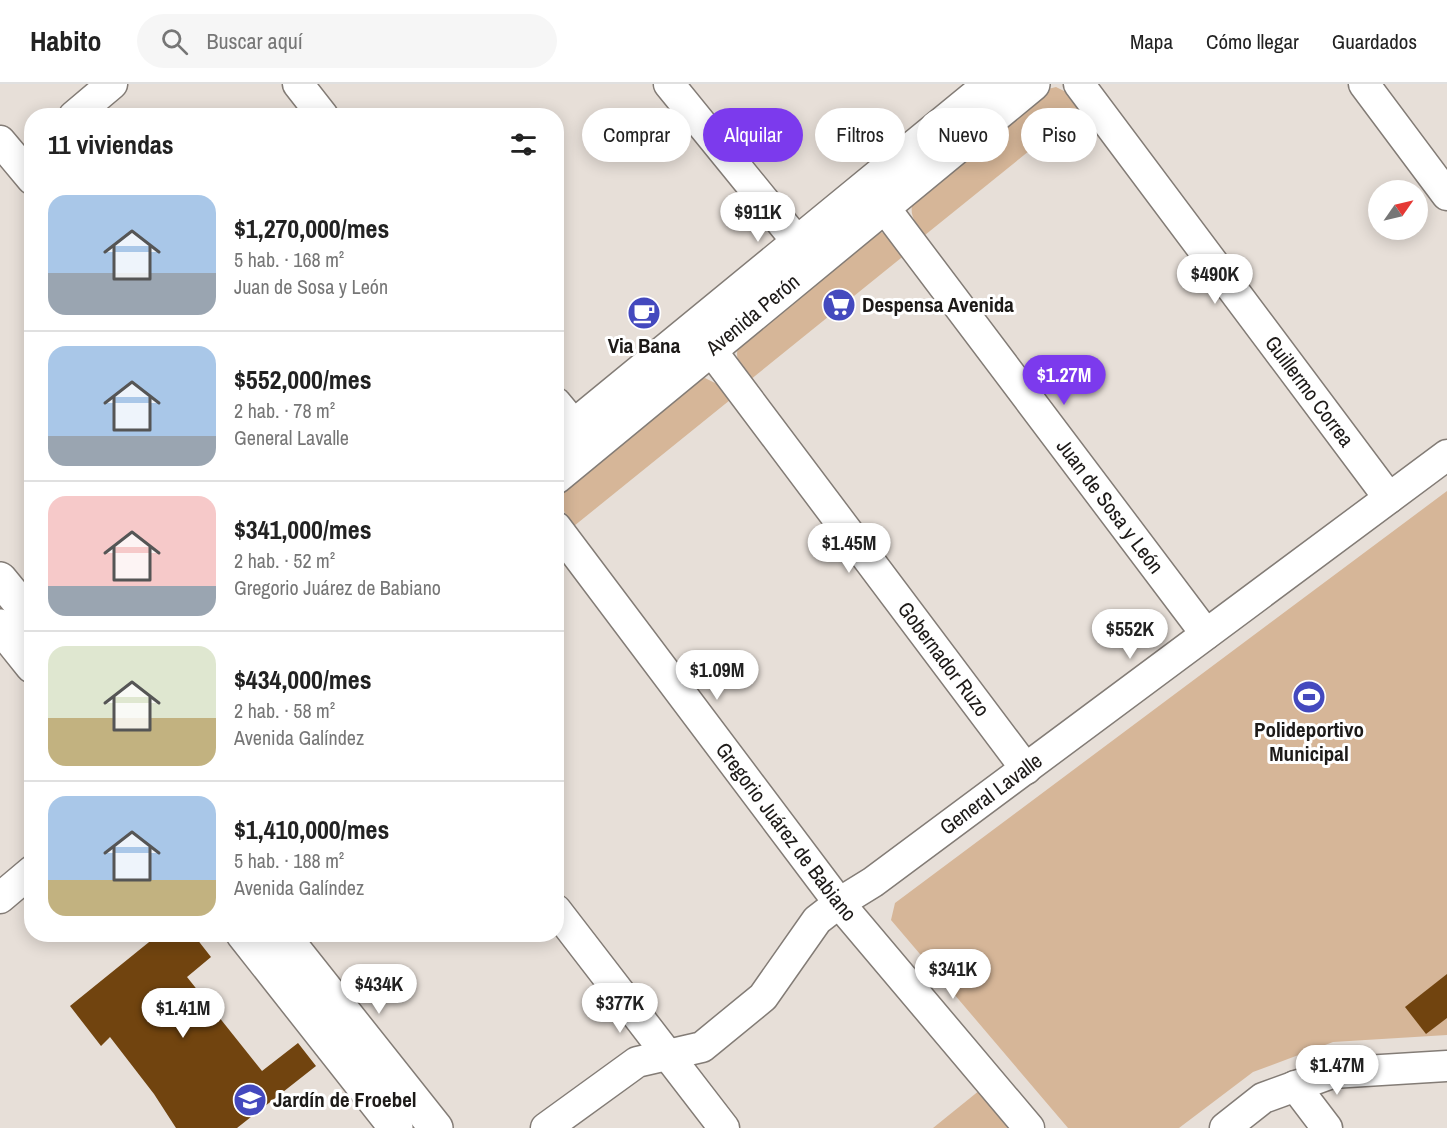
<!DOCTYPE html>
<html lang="es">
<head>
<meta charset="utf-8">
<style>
	body { margin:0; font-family:"Archivo Narrow",sans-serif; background:#f6f6f6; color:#222; height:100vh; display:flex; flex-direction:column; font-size:22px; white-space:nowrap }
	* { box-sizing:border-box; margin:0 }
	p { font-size:20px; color:#767676 }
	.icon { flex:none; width:33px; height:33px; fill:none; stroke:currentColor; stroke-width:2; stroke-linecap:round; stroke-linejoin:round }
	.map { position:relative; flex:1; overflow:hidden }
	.details { position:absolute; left:24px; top:24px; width:540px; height:834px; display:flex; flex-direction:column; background:#fff; border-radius:24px; box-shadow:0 3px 15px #0003 }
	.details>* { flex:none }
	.hud { position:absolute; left:582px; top:24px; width:570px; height:54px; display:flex; gap:12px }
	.needle { width:39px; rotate:56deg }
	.controls { position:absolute; left:1368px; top:96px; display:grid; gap:12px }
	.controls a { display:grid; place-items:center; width:60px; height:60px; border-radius:50%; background:#fff; box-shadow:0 3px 15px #0003; font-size:30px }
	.price { position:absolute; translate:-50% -51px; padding:0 14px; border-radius:21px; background:#fff; color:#222; font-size:20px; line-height:39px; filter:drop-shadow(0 2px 3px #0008) }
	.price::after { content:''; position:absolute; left:50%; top:36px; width:18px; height:14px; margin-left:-9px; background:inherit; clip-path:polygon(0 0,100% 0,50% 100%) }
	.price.on { background:#7c3aed; color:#fff }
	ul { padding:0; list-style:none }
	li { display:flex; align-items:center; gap:18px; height:150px; padding:0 24px }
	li+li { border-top:2px solid #e0e0e0 }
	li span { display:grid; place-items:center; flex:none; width:168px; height:120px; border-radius:18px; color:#555 }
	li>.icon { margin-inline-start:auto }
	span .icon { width:72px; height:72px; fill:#fffc; stroke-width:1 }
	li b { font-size:26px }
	h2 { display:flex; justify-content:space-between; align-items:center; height:72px; padding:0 24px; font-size:26px }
	.chip { padding:0 21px; border-radius:27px; background:#fff; box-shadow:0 3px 15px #0003; font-size:21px; line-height:54px }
	.chip.on { background:#7c3aed; color:#fff }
	header { display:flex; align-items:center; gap:36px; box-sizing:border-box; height:84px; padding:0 30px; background:#fff; border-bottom:2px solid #e0e0e0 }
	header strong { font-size:28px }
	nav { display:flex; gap:33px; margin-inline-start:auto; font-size:21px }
	.search { width:420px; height:54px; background:#f6f6f6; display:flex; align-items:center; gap:15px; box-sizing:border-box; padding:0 21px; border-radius:33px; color:#767676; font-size:22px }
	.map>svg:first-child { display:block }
</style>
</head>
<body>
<header>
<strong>Habito</strong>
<div class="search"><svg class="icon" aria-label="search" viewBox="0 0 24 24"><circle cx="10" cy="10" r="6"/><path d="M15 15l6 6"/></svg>Buscar aquí</div>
<nav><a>Mapa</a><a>Cómo llegar</a><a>Guardados</a></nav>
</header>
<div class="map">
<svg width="1447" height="1044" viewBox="0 0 1447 1044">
	<rect width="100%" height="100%" fill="#e7dfd8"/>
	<g fill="#d6b698">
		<path d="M1056,3L1070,10L1081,25L925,151C914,137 908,131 914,113L1040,7Z"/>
		<path d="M881,148L895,155L906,170L750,296C739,282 734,276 739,258L865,153Z"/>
		<path d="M705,294L719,301L730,316L574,442C564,428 558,422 563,404L690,299Z"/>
		<polygon points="1447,407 1447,951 1333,958 1253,988 1179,1044 1068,1044 891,836 895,819"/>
		<polygon points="980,1006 1010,1044 933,1044"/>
	</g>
	<g fill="#71440f">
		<polygon points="159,850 193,850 211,873 187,893 262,987 298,959 316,982 237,1044 176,1044 154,1010 110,953 101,962 70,922"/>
		<polygon points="1447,890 1447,934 1426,950 1405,923"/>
	</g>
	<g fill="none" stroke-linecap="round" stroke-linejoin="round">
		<g stroke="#837c76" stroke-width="33">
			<g id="street">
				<polyline points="298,0 323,32"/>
				<polyline points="669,0 813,177"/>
				<path id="s1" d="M1079,0L1389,414"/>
				<polyline points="1364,0 1447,111"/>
				<polyline points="74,32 112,0"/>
				<polyline points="0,57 32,95"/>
				<path id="s2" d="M884,123L1206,550"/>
				<path id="s3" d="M711,266L1026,685"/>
				<polyline points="556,319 591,361"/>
				<path id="s4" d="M556,443L839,819L1029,1044"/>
				<polyline points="0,814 32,787"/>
				<polyline points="556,826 724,1044"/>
				<polyline points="1295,1002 1327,1044"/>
				<path id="s5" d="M546,1044L637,978L702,963L763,913L817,836L839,819L873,798L1447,371"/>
				<polyline points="1225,1044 1263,1014 1332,989 1447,982"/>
			</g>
		</g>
		<g stroke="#837c76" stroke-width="36">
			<g id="secondary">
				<polyline points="556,357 991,0"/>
				<path id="s6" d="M556,393L1033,0"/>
				<polyline points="0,495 32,534"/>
				<polyline points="0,542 32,582"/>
				<polyline points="243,850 396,1044"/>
				<polyline points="282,850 436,1044"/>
			</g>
		</g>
		<use href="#street" stroke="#fff" stroke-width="30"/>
		<use href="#secondary" stroke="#fff" stroke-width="33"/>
	</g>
	<defs>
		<g id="supermarket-disc" transform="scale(1.725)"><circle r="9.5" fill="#4449be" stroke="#fff"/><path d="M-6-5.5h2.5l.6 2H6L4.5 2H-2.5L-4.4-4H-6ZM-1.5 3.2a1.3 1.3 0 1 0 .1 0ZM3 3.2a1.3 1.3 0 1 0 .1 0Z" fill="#fff"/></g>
		<g id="cafe-disc" transform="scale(1.725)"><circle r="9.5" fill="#4449be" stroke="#fff"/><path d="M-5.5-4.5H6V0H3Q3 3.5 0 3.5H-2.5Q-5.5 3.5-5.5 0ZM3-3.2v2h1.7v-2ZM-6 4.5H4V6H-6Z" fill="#fff"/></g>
		<g id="stadium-disc" transform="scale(1.725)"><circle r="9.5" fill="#4449be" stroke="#fff"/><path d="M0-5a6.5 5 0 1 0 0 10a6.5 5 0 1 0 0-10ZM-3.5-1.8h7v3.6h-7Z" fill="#fff"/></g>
		<g id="school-disc" transform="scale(1.725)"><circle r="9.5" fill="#4449be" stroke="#fff"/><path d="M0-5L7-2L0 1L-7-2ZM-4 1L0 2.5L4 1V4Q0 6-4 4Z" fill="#fff"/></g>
	</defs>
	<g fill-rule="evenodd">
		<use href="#supermarket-disc" x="839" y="221"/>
		<use href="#cafe-disc" x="644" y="229"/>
		<use href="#stadium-disc" x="1309" y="613"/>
		<use href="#school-disc" x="250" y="1016"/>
	</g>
	<g text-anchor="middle" stroke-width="6" stroke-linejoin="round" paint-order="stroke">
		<g font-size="21" font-weight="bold" fill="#1d1a18" stroke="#fff" text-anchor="start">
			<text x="862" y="228">Despensa Avenida</text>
			<text x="644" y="269" text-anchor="middle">Via Bana</text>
			<text x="1309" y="653" text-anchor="middle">Polideportivo<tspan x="1309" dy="24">Municipal</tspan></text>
			<text x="273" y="1023">Jardín de Froebel</text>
		</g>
		<g font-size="21" fill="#1d1a18" stroke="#fff">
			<text dy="7" stroke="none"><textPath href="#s6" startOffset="255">Avenida Perón</textPath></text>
			<text dy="7" stroke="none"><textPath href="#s1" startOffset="384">Guillermo Correa</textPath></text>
			<text dy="7" stroke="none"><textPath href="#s2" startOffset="375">Juan de Sosa y León</textPath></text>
			<text dy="7" stroke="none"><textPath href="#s3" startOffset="387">Gobernador Ruzo</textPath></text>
			<text dy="7" stroke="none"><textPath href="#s5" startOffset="567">General Lavalle</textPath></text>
			<text dy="7" stroke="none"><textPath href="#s4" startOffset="382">Gregorio Juárez de Babiano</textPath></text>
		</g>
	</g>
</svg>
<div class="controls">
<a><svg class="needle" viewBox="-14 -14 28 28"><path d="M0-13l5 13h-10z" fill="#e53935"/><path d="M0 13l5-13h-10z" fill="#767676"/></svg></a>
</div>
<b class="price" style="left:758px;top:159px">$911K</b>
<b class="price" style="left:1215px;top:221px">$490K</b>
<b class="price on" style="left:1064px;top:322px">$1.27M</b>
<b class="price" style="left:849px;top:490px">$1.45M</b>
<b class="price" style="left:1130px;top:576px">$552K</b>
<b class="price" style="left:717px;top:617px">$1.09M</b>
<b class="price" style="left:953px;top:916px">$341K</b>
<b class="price" style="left:379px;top:931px">$434K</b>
<b class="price" style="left:620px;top:950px">$377K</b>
<b class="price" style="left:183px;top:955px">$1.41M</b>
<b class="price" style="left:1337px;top:1012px">$1.47M</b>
<div class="hud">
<a class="chip">Comprar</a>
<a class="chip on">Alquilar</a>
<a class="chip">Filtros</a>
<a class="chip">Nuevo</a>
<a class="chip">Piso</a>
</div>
<section class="details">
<h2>11 viviendas<svg class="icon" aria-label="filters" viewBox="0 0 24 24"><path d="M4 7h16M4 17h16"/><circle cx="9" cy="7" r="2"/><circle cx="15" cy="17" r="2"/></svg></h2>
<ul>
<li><span style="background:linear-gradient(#a9c7e8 65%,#9aa5b1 0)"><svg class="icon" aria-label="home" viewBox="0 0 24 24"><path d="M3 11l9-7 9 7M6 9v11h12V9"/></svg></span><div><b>$1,270,000/mes</b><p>5 hab. · 168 m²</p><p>Juan de Sosa y León</p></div></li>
<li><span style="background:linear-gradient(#a9c7e8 75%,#9aa5b1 0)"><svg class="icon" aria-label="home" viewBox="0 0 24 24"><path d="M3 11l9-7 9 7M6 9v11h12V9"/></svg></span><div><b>$552,000/mes</b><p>2 hab. · 78 m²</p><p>General Lavalle</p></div></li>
<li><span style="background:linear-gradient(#f6c9c9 75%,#9aa5b1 0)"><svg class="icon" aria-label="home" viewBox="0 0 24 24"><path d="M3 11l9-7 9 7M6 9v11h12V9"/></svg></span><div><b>$341,000/mes</b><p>2 hab. · 52 m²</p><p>Gregorio Juárez de Babiano</p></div></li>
<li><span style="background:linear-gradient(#dfe7d0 60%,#c2b280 0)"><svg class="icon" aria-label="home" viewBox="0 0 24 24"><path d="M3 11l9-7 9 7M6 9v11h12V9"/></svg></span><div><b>$434,000/mes</b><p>2 hab. · 58 m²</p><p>Avenida Galíndez</p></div></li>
<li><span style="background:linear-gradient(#a9c7e8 70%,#c2b280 0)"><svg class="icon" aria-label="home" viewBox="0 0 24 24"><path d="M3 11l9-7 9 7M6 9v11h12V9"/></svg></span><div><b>$1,410,000/mes</b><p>5 hab. · 188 m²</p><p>Avenida Galíndez</p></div></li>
</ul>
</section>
</div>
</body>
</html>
